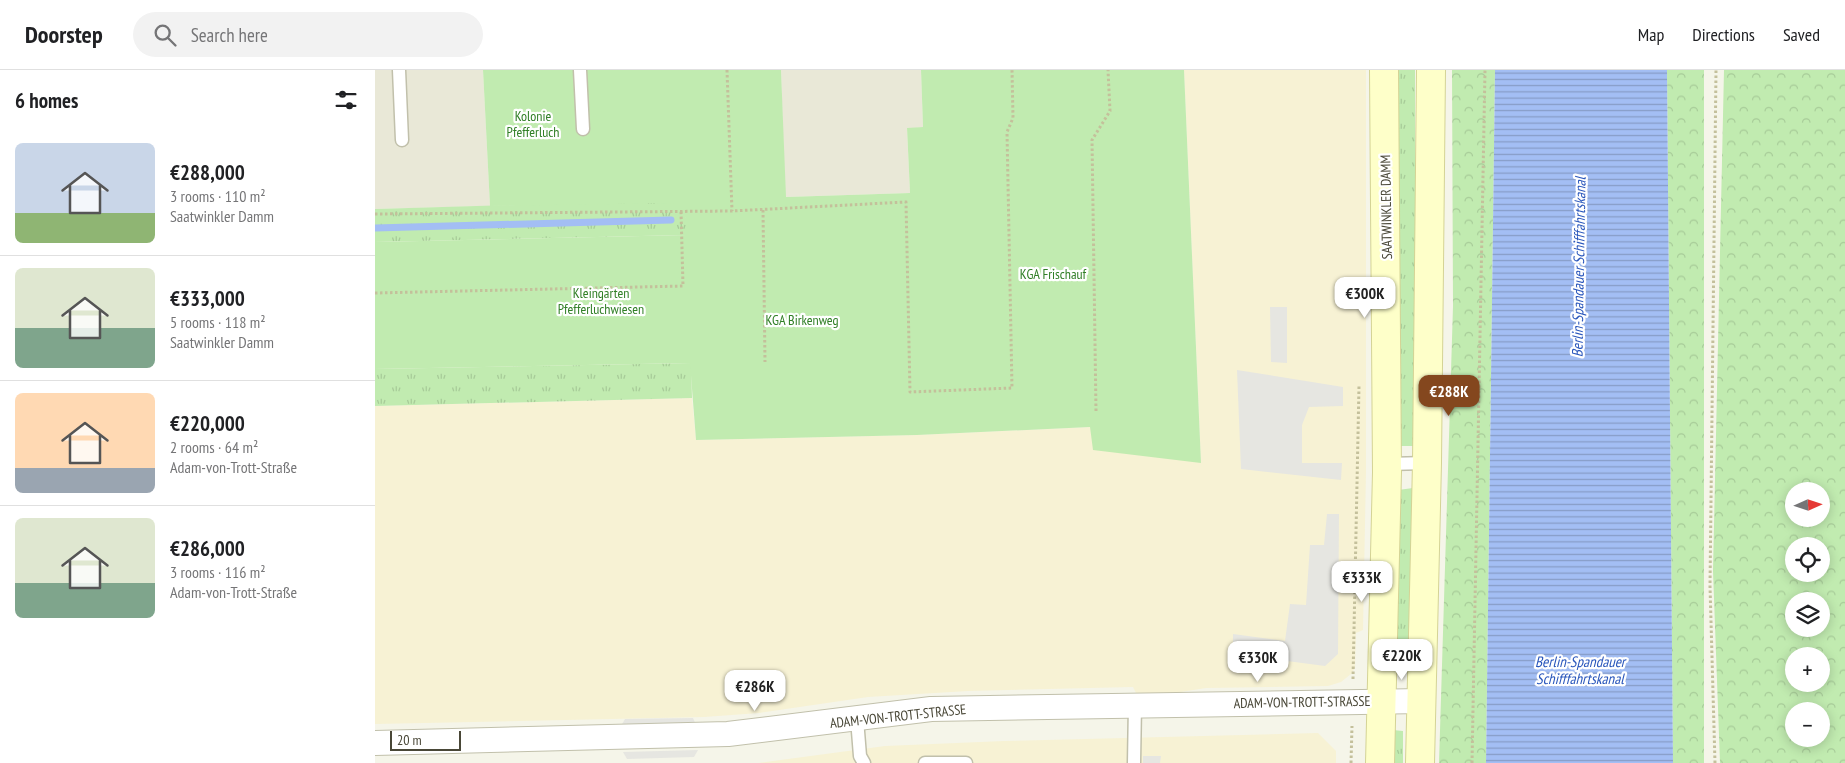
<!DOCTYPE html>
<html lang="en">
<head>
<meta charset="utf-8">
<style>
	body { margin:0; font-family:"PT Sans Narrow",sans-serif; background:#f2f2f2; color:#202124; height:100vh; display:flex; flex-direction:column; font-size:19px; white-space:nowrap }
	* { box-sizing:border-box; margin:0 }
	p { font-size:16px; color:#757577 }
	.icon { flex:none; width:28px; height:28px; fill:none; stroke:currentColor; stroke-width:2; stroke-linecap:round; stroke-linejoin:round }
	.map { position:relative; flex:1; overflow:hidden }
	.sheet { display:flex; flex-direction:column; background:#fff; width:375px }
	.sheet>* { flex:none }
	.needle { width:32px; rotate:87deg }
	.controls { position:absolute; left:1410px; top:412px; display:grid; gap:10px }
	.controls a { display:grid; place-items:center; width:45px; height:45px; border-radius:50%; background:#fff; box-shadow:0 2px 12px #0003; font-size:25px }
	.scale { position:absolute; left:15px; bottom:12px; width:71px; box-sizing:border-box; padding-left:5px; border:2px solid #494737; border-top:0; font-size:14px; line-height:18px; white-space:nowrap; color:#494737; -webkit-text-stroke:4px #fff; paint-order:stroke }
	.price { position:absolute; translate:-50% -42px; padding:0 11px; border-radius:10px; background:#fff; color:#222; font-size:16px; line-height:32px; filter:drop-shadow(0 1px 2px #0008) }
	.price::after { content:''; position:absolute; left:50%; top:30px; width:15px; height:11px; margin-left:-8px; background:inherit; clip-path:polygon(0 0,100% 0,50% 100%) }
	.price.selected { background:#84471e; color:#fff }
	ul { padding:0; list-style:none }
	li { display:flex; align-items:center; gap:15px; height:125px; padding:0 15px }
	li+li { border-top:1px solid #e0e0e0 }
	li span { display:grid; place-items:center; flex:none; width:140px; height:100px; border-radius:8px; color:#555 }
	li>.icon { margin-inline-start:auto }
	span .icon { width:60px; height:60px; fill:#fffc; stroke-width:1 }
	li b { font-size:21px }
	h2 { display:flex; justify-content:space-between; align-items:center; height:60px; padding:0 15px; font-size:21px }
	header { display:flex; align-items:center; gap:30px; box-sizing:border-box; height:70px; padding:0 25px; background:#fff; border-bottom:1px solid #e0e0e0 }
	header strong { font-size:24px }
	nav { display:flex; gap:28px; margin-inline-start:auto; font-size:18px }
	.search { width:350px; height:45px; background:#f2f2f2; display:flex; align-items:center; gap:12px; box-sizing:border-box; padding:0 18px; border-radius:28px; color:#757577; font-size:19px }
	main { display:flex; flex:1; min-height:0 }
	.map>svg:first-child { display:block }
</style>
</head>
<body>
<header>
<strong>Doorstep</strong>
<div class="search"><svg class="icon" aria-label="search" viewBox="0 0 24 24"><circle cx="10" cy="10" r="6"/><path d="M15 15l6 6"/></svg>Search here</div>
<nav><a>Map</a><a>Directions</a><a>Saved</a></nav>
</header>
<main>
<section class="sheet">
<h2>6 homes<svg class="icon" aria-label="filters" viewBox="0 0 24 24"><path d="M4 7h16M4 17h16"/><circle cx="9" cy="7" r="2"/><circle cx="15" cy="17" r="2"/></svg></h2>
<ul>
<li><span style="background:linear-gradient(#c9d6e8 70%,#8fb573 0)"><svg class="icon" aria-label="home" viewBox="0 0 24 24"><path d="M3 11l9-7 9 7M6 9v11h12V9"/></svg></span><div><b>€288,000</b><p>3 rooms · 110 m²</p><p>Saatwinkler Damm</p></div></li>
<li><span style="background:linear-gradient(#dfe7d0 60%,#7fa58c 0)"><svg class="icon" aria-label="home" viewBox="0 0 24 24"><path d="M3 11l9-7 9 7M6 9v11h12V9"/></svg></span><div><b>€333,000</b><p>5 rooms · 118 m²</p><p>Saatwinkler Damm</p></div></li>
<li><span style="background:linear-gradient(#ffd9b3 75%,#9aa5b1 0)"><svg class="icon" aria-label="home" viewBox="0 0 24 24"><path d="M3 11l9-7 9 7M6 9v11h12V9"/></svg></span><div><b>€220,000</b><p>2 rooms · 64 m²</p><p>Adam-von-Trott-Straße</p></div></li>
<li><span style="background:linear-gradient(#dfe7d0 65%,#7fa58c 0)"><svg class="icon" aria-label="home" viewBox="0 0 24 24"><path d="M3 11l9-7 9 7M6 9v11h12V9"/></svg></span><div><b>€286,000</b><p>3 rooms · 116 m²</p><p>Adam-von-Trott-Straße</p></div></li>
</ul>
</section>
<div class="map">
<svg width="1470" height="693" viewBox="0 0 1470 693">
	<defs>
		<pattern id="grass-tufts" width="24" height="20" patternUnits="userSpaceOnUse" patternTransform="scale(1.25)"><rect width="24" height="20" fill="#c1ebb0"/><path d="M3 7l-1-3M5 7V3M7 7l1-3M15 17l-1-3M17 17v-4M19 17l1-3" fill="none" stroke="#a7cb98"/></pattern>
		<pattern id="forest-crowns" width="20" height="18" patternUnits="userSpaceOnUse" patternTransform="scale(1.25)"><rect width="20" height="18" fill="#c1ebb0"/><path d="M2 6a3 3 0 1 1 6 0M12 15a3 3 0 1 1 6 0" fill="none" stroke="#a7cb98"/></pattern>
		<pattern id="water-rules" width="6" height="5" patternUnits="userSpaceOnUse" patternTransform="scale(1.25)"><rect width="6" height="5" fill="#a3bef4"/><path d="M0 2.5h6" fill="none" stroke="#879cc6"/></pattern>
	</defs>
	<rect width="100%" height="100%" fill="#f5f5e9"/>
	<g fill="#e9e8d7">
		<polygon points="0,0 108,0 115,136 0,139"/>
		<polygon points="406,0 546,0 548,57 532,59 535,123 410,127"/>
	</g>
	<g fill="#f7f2d4">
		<polygon points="809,0 991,0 991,402 988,560 981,563 980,598 976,604 966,612 953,616 831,618 793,624 762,625 758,617 593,621 493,627 384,643 329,647 0,654 0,336 317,328 321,370 542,365 716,357 826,393"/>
		<polygon points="943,663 961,681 961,693 383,693 510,676 629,671"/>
	</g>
	<g fill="url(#grass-tufts)">
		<polygon points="1024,0 1040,0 1040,376 1022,376"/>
		<polygon points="208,133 300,133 311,148 311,165 0,172 0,139"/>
		<polygon points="316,293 317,328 0,336 0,299"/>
		<polygon points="1038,418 1036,602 1019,602 1023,420"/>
		<polygon points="1018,660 1028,661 1028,693 1017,693"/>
	</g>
	<g fill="url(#forest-crowns)" fill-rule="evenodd">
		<polygon points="1077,0 1120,0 1111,693 1064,693 1078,236"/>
		<polygon points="1292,0 1329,0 1329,693 1298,693"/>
		<path d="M1349,0H1470V693H1345L1338,501ZM1419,421H1446V449H1419ZM1419,476H1446V504H1419ZM1446,531V559H1419V531ZM1419,586H1446V614H1419ZM1419,641H1446V669H1419Z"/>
	</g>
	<polygon fill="#c1ebb0" points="108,0 406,0 411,127 535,123 532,58 548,57 546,0 809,0 826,393 718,380 715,357 542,365 321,370 315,293 0,299 0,172 311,165 311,148 300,144 300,133 115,136"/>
	<g fill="#e6e6e1">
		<polygon points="895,237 912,237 912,293 896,292"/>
		<polygon points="862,300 968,317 968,336 934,337 927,355 927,393 967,393 966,410 866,399"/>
		<polygon points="952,444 964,444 963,584 950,596 858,584 858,564 910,571 915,534 931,535 935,475 949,475"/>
		<polygon points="318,648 321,655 246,656 250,649"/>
		<polygon points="323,680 319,687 252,689 248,682"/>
		<polygon points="768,686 786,686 785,693 768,693"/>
	</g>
	<polygon fill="url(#water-rules)" points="1120,0 1292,0 1298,693 1111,693"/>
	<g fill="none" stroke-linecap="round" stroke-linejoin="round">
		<polyline stroke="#a3bef4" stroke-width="7" points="0,158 296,150"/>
		<g stroke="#c1c0ab" stroke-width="15">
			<g id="lane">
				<polyline points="24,0 27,70"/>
				<polyline points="205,0 208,59"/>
				<polyline points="1012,394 1052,393"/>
				<polyline points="482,649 485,686 489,693"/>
				<polyline points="550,693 591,693"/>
				<polyline points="759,693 760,634"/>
			</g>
		</g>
		<g stroke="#c1c0ab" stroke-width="26">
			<polyline id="street" points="0,673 353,664 556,639 1047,631"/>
		</g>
		<g stroke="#d4d395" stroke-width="30">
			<g id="secondary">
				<polyline points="1005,693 1012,402 1009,0"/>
				<polyline points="1045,693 1052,393 1056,0"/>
			</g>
		</g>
		<g stroke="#c4c09b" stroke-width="3" stroke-dasharray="2.5 2.5" stroke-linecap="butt">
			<polyline points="352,0 357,141"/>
			<polyline points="388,140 390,292"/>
			<polyline points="0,144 357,141 531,132 535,322 637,318 632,62 638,48 637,0"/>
			<polyline points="0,223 308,216 306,141"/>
			<polyline points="721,341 717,70 735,41 733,0"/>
			<polyline points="978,609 984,316"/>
			<polyline points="976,693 977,656"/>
			<polyline points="1097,693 1110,0"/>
			<polyline points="1340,693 1335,516 1341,0"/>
		</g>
		<use href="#lane" stroke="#fff" stroke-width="12"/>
		<use href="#street" stroke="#fff" stroke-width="24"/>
		<use href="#secondary" stroke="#feffc9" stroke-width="28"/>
	</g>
	<g text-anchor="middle" stroke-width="4.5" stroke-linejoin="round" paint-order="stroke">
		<g font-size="14" fill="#307f26" stroke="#fff">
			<text x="158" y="51">Kolonie<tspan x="158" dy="16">Pfefferluch</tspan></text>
			<text x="678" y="209">KGA Frischauf</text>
			<text x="226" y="228">Kleingärten<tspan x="226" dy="16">Pfefferluchwiesen</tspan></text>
			<text x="427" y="255">KGA Birkenweg</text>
		</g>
		<g font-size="14" fill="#494737" stroke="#fff">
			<text transform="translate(1011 137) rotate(-91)" y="5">SAATWINKLER DAMM</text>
			<text transform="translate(927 632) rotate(-1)" y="5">ADAM-VON-TROTT-STRASSE</text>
			<text transform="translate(523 646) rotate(-6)" y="5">ADAM-VON-TROTT-STRASSE</text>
		</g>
		<g font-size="15" font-style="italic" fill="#2a57bc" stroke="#fff">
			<text transform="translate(1204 197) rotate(-89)" y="5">Berlin-Spandauer Schifffahrtskanal</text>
			<text x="1205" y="597">Berlin-Spandauer<tspan x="1205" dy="17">Schifffahrtskanal</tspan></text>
		</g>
	</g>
</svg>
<div class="controls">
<a><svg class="needle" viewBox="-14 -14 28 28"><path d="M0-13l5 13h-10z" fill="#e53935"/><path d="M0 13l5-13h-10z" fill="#757577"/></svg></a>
<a><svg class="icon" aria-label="locate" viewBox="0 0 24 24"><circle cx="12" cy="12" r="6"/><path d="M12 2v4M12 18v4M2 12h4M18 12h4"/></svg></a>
<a><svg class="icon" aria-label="layers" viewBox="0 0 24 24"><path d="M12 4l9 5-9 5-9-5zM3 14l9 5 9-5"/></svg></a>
<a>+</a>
<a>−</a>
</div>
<div class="scale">20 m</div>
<b class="price" style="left:990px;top:249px">€300K</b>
<b class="price selected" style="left:1074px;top:347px">€288K</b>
<b class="price" style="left:987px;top:533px">€333K</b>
<b class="price" style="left:1027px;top:611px">€220K</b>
<b class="price" style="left:883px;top:613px">€330K</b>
<b class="price" style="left:380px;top:642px">€286K</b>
</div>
</main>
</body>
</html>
